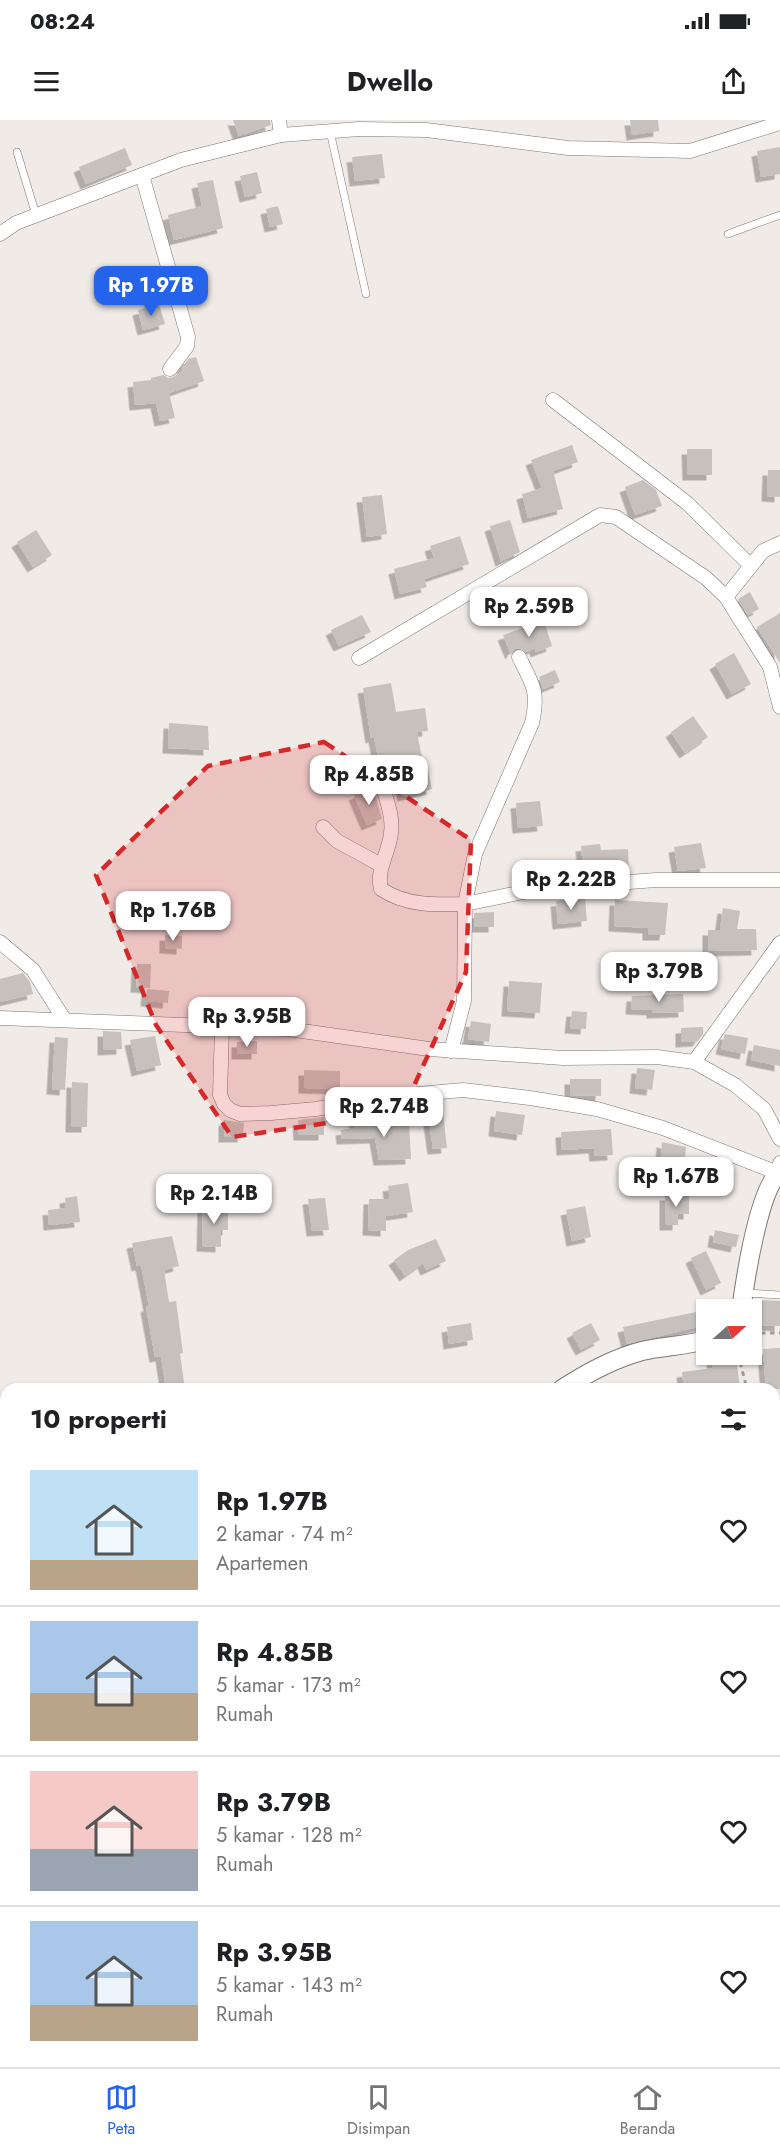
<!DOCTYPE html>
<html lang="id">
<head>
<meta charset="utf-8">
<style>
	body { margin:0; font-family:Jost,sans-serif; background:#f2f2f2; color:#202124; height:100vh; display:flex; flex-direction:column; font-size:22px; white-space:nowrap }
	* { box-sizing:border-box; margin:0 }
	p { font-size:20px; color:#757577 }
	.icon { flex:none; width:33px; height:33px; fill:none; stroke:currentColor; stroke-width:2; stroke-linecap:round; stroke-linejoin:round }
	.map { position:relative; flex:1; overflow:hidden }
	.panel { position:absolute; left:0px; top:1263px; width:780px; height:684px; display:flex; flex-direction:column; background:#fff; border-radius:18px 18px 0 0; box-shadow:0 2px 4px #0004 }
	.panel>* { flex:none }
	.needle { width:39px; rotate:69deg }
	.fabs { position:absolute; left:696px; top:1179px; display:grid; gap:12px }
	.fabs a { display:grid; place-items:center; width:66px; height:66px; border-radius:0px; background:#fff; box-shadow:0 2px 4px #0004; font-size:30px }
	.price { position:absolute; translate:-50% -51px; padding:0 14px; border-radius:12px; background:#fff; color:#222; font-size:20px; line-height:39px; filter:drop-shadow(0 2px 3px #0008) }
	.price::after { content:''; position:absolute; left:50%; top:36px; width:18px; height:14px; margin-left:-9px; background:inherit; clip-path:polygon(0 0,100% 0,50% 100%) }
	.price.on { background:#2563eb; color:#fff }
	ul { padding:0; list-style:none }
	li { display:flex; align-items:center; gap:18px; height:150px; padding:0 30px }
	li+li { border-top:2px solid #e0e0e0 }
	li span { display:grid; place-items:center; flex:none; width:168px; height:120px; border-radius:0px; color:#555 }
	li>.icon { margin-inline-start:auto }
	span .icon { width:72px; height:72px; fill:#fffc; stroke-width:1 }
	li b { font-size:26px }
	h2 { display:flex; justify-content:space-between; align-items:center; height:72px; padding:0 30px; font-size:26px }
	.status { display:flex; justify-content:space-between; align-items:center; height:42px; padding:0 30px; background:#fff; direction:ltr }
	.status svg { height:16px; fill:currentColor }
	header { display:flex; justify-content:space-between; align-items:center; height:78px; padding:0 30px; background:#fff; font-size:27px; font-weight:700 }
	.dock { display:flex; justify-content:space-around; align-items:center; height:84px; border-top:2px solid #e0e0e0; background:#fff; font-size:16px; color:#757577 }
	.dock a { display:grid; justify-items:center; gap:3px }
	.dock .on { color:#2563eb }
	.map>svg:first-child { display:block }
</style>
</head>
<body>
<div class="status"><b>08:24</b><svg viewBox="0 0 49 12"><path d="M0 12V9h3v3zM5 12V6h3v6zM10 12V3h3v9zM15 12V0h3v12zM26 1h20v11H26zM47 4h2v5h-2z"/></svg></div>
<header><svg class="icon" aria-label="menu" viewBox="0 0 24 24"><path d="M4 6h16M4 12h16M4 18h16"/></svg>Dwello<svg class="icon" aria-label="share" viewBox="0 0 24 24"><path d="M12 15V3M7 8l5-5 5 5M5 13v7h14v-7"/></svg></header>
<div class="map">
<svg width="780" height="1947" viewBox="0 0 780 1947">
	<defs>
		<filter id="shadow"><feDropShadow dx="-5.5" dy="5.5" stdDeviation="0" flood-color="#0004"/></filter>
	</defs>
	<rect width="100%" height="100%" fill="#f1ebe8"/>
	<g fill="#c6c1bd" filter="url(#shadow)">
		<polygon points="233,0 270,0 271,5 239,16"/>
		<polygon points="630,0 658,0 659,11 632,15"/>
		<polygon points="780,27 780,54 761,57 757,31"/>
		<polygon points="125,28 132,45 86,64 79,47"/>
		<polygon points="382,34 385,58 355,61 352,37"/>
		<polygon points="257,52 262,73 245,77 240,56"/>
		<polygon points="213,60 223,108 174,120 168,95 202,86 197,63"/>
		<polygon points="278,86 283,104 270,107 266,89"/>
		<polygon points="159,184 165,204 143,210 138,190"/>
		<polygon points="196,237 204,261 169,273 175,298 160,301 156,283 135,285 133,262 151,260 151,258 163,255 168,258 173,257 183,251 182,248 188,239"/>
		<polygon points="572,325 578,342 553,351 563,389 528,398 522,374 542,368 531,340"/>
		<polygon points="687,329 712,329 712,355 688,355"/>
		<polygon points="768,350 780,350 780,377 767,376"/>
		<polygon points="643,360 656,370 662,386 635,395 625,367"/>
		<polygon points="382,375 387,414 367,417 362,377"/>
		<polygon points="510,400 520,432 501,441 490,406"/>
		<polygon points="36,410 52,435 33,447 17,422"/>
		<polygon points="460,416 469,444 424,459 427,467 400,474 394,449 434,438 430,426"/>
		<polygon points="750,472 759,489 748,495 738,479"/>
		<polygon points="780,493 780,543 757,507"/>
		<polygon points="362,495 371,512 339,526 331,510"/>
		<polygon points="544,501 552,526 536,532 535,528 526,532 519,528 514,529 511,534 503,515"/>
		<polygon points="734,533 751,564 732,574 715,544"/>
		<polygon points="555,550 560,562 543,569 539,557"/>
		<polygon points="391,563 396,592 425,588 428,611 417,612 424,648 427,647 432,669 403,676 395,641 379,643 374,617 371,618 363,568"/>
		<polygon points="693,596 708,617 685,633 671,612"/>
		<polygon points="169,603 208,606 209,630 168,628"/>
		<polygon points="373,667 382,699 367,705 354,675"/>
		<polygon points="540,681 543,706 518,708 516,683"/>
		<polygon points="701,723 706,748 678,751 674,727"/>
		<polygon points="600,724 601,730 628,729 629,751 584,755 581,726"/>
		<polygon points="585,779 587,801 558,804 556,781"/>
		<polygon points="615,780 668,783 665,815 648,815 648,808 614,806"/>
		<polygon points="723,788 740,791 737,809 756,809 757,830 708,831 708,810 720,810"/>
		<polygon points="494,792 494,807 474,807 474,793"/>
		<polygon points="165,815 182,816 182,829 165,828"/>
		<polygon points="137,844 151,844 150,868 136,867"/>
		<polygon points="23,853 30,862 33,874 0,882 0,859"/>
		<polygon points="509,861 542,863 540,893 507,891"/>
		<polygon points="147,869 169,871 168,883 146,881"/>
		<polygon points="683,874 684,892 652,893 652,890 631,889 632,876"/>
		<polygon points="572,891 587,892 586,909 570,908"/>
		<polygon points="471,901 491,904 489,922 468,919"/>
		<polygon points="703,907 703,914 698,921 681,922 681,908"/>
		<polygon points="103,911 121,912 122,929 103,930"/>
		<polygon points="725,914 748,918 745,934 721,929"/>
		<polygon points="155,916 161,945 137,951 130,920"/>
		<polygon points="55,917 68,918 65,970 52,969"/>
		<polygon points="257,921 257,934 237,934 237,922"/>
		<polygon points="754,925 780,930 780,946 751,940"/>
		<polygon points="637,948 655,950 652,970 635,968"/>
		<polygon points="304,950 340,951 340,969 304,968"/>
		<polygon points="570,959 601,959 601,976 570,975"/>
		<polygon points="72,962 88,963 87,1007 71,1007"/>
		<polygon points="496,991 525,995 522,1015 494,1011"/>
		<polygon points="443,992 447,1028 433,1029 428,994"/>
		<polygon points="324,997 324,1015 299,1015 298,1000"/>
		<polygon points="354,998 370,998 371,1006 409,1001 411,1039 379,1040 375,1018 342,1019 341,1010 355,1008"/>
		<polygon points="224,1000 244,1003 243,1017 224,1017"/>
		<polygon points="611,1009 613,1035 595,1036 594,1028 562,1030 561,1012"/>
		<polygon points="662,1022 686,1027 684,1052 660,1050"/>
		<polygon points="408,1063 413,1092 386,1096 386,1111 368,1110 369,1079 390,1079 388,1066"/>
		<polygon points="665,1075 689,1075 689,1094 678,1094 678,1105 665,1105"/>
		<polygon points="77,1076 80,1102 49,1105 48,1090 66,1088 65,1078"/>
		<polygon points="325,1078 329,1110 312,1111 308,1079"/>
		<polygon points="203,1086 228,1086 228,1110 221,1110 221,1127 202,1126"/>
		<polygon points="585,1086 591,1117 572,1121 566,1090"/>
		<polygon points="715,1110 739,1115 736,1127 713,1122"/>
		<polygon points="172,1116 179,1146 164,1150 169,1182 176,1181 183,1233 180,1234 185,1269 166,1269 161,1236 155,1237 146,1187 149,1186 141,1145 137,1146 132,1123"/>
		<polygon points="436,1119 446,1141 426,1150 423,1143 405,1156 394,1140 408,1130"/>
		<polygon points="706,1131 721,1163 706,1170 691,1138"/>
		<polygon points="760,1180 780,1181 780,1206 760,1205"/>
		<polygon points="706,1190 706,1205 627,1224 623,1207"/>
		<polygon points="471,1203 473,1220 449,1224 447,1207"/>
		<polygon points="591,1203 600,1220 581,1230 572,1213"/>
		<polygon points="780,1228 780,1269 766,1269 763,1229"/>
		<polygon points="736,1236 740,1269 684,1269 682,1252 713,1248 712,1239"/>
	</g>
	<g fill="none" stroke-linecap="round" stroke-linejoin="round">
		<g stroke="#7c7774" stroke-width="8">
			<g id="service">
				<polyline points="330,11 366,174"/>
				<polyline points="17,32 36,95"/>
				<polyline points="728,114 780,95"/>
				<polyline points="744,1173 780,1175"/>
			</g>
		</g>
		<g stroke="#7c7774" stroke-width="15">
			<g id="minor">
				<polyline points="279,0 281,15 359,9 426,10 568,28 690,31 780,3"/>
				<polyline points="142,55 188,217 187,226 170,249"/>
				<polyline points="0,114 16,103 181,40 281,15"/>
				<polyline points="553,280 687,383 751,446"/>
				<polyline points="726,477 763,431 780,423"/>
				<polyline points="359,538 600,395 616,397 706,458 726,477 770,547 780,587"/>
				<path d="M378,652C383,671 394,694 391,713C389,733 376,749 381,769C406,786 436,785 465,784L475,734L532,603C539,571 533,565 519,537"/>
				<polyline points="323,707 337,721 381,745"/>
				<polyline points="0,822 33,850 64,899"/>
				<polyline points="0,898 288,909 429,929 563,938 657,937 694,942 735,965 764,989 780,1019"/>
				<polyline points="222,907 220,975 224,984 230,990 240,994 271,993 316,989 385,977 463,970 530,978 597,989 663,1008 778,1053 780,1043"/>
				<polyline points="451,931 464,881 465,784 538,769 656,760 780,760"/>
				<polyline points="694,942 780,823"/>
				<polyline points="0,1477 6,1467"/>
				<polyline points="0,1595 6,1596"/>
				<polyline points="0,1881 6,1882"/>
				<polyline points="228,1941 244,1947"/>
				<polyline points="248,1941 265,1947"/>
				<polyline points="343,1941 343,1947"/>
				<polyline points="505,1941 505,1947"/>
				<polyline points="549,1941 556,1947"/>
				<polyline points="421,1947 422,1941"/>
			</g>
		</g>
		<g stroke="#7c7774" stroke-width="20">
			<g id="tertiary">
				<path d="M741,1190C745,1161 759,1068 780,1052"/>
				<path d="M562,1269C587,1253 612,1239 642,1231C663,1226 685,1226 706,1220"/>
				<polyline points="0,1410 6,1411"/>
			</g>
		</g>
		<g stroke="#9f9b98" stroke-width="3" stroke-dasharray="4.5 4.5" stroke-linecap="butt">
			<polyline points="752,1213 780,1213"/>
			<polyline points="738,1234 747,1269"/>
			<polyline points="774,1331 780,1339"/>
		</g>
		<use href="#service" stroke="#fff" stroke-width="7"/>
		<use href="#minor" stroke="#fff" stroke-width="14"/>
		<use href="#tertiary" stroke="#fff" stroke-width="18"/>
	</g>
	<path fill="#d62828" fill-opacity="0.2" stroke="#d62828" stroke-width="4.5" stroke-dasharray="12 8" stroke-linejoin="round" d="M324,622L471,720L466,852L402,992L232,1017L156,905L96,755L208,646Z"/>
</svg>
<div class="fabs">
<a><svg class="needle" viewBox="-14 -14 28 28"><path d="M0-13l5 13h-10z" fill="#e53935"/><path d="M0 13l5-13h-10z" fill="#757577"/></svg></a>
</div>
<b class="price on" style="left:151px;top:197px">Rp 1.97B</b>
<b class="price" style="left:529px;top:518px">Rp 2.59B</b>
<b class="price" style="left:369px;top:686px">Rp 4.85B</b>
<b class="price" style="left:571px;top:791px">Rp 2.22B</b>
<b class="price" style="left:173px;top:822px">Rp 1.76B</b>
<b class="price" style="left:659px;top:883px">Rp 3.79B</b>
<b class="price" style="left:247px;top:928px">Rp 3.95B</b>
<b class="price" style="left:384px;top:1018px">Rp 2.74B</b>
<b class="price" style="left:676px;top:1088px">Rp 1.67B</b>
<b class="price" style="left:214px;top:1105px">Rp 2.14B</b>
<section class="panel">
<h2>10 properti<svg class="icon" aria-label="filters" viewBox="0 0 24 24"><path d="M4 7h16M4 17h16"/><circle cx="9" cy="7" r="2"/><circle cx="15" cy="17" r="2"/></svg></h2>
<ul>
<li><span style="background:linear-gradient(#bfe0f5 75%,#b9a48a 0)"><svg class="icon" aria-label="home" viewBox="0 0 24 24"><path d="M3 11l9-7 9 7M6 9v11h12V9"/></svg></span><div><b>Rp 1.97B</b><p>2 kamar · 74 m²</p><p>Apartemen</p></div><svg class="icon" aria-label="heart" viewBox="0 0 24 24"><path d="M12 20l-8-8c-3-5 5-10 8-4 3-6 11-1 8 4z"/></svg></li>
<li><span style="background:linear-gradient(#a9c7e8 60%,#b9a48a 0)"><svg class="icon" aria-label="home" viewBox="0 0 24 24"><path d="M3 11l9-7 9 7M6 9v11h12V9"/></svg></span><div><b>Rp 4.85B</b><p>5 kamar · 173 m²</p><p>Rumah</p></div><svg class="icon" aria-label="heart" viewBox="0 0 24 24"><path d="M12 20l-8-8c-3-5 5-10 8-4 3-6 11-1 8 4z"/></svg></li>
<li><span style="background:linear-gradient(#f6c9c9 65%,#9aa5b1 0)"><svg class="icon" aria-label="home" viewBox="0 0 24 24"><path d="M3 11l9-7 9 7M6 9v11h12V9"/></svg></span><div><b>Rp 3.79B</b><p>5 kamar · 128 m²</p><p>Rumah</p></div><svg class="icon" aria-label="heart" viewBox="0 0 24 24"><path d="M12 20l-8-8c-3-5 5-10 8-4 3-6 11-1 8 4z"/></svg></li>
<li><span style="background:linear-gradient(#a9c7e8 70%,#b9a48a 0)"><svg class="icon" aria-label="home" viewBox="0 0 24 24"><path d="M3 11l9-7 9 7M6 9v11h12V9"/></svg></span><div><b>Rp 3.95B</b><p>5 kamar · 143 m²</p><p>Rumah</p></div><svg class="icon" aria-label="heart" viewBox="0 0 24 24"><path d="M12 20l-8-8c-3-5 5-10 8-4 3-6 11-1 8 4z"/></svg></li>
</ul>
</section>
</div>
<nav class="dock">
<a class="on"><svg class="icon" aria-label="map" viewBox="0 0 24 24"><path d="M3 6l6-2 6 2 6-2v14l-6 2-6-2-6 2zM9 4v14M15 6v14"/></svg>Peta</a>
<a><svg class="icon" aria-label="saved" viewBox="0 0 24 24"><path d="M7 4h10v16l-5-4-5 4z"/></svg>Disimpan</a>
<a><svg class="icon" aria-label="home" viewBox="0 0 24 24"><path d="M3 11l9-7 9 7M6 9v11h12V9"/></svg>Beranda</a>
</nav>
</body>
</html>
